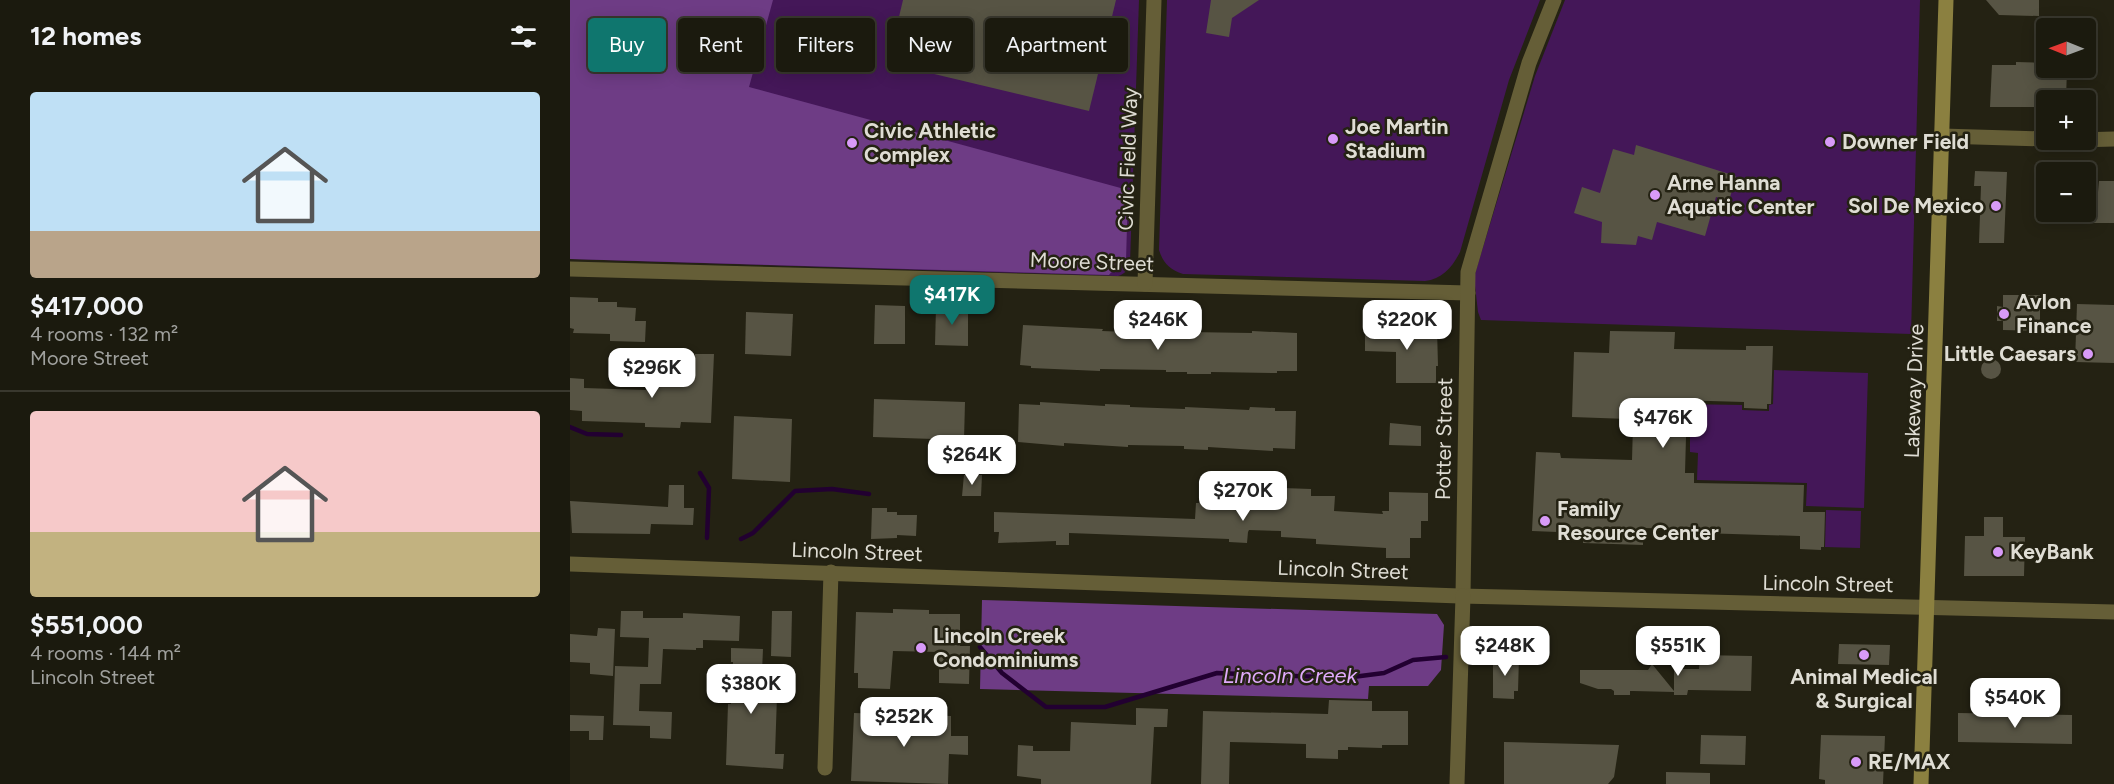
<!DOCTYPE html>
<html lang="en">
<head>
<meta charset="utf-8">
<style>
	body { margin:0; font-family:Figtree,sans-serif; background:#242317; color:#f1f3f6; height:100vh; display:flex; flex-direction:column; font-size:22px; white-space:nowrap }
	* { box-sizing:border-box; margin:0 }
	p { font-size:20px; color:#a0a19e }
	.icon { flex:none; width:33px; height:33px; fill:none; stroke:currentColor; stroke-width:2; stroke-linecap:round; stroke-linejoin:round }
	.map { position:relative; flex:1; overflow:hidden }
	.details { display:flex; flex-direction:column; background:#1b1a0e; width:570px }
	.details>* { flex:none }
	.hud { position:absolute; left:18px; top:18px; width:570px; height:54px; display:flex; gap:12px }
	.needle { width:39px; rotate:271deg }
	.tools { position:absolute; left:1466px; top:18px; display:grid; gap:12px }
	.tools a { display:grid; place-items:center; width:60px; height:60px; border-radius:6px; background:#1b1a0e; box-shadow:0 3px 15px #0003,0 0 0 2px #39382e; font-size:30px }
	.price { position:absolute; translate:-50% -51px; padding:0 14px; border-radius:12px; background:#fff; color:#222; font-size:20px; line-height:39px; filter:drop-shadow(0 2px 3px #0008) }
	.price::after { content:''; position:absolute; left:50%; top:36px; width:18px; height:14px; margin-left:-9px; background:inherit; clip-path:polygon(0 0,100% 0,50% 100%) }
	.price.active { background:#0f766e; color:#fff }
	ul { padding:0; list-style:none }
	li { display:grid; align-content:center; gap:12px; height:318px; padding:0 30px }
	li+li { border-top:2px solid #39382e }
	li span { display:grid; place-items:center; height:186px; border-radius:6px; color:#555 }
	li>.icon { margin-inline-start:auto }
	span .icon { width:108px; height:108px; fill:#fffc; stroke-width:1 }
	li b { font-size:26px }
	h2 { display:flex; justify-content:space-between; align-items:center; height:72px; padding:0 30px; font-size:26px }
	.chip { padding:0 21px; border-radius:6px; background:#1b1a0e; box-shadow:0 3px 15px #0003,0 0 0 2px #39382e; font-size:21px; line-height:54px }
	.chip.active { background:#0f766e; color:#fff }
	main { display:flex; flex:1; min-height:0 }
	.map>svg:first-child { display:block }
</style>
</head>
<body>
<main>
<section class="details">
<h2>12 homes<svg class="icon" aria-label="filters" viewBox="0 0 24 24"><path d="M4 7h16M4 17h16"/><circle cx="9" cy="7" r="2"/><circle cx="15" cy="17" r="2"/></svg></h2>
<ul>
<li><span style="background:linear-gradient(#bfe0f5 75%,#b9a48a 0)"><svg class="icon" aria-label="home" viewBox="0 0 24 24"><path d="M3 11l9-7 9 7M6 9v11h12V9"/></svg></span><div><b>$417,000</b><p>4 rooms · 132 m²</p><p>Moore Street</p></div></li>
<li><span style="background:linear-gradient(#f6c9c9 65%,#c2b280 0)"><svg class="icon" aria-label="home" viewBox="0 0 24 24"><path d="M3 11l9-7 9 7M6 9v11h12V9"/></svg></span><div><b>$551,000</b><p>4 rooms · 144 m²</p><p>Lincoln Street</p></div></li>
</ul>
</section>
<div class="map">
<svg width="1544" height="784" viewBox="0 0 1544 784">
	<rect width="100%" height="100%" fill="#242213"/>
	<g fill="#441758">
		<path d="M0,0H569L560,263C558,270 555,274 548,276L0,259Z"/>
		<path d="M597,0H970L939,80L890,252C882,268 872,279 855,281L613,274C600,270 593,263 589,250Z"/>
		<polygon points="995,0 1350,0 1341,334 911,320 908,312 904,277 965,76"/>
		<polygon points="1204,370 1298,373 1294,508 1236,506 1237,483 1127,480 1128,453 1120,452 1120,433 1109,433 1109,404 1172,405 1172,410 1199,411 1199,405 1203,404"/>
		<polygon points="1256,510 1291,511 1290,548 1255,547"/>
	</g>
	<g fill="#6e3c85">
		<path d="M0,0H203L179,87L558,190L556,261C551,269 543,269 539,275L0,259Z"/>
		<polygon points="412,600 867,614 874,625 871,670 858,686 799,686 798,699 410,689"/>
	</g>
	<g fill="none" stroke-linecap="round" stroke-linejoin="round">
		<g stroke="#220031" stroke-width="4.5">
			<polyline points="0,427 17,434 51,435"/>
			<polyline points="130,473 139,488 137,538"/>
			<polyline points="171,539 183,533 225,491 262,489 299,494"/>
			<polyline points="410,647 432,673 476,707 535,707 647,673 775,678 814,673 843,660 876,657"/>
		</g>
	</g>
	<g fill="#575444">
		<polygon points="333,0 546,0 519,111 318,63"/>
		<polygon points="641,0 689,0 662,18 659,37 636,33"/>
		<polygon points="1416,0 1469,0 1469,16 1429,15"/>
		<polygon points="1446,62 1476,63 1476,68 1497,68 1496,100 1476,100 1476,107 1420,107 1422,65 1446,65"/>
		<polygon points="1066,145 1166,176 1159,201 1146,197 1135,236 1087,222 1082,240 1068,236 1066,245 1031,243 1032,222 1004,213 1012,187 1030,193 1043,149 1064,155"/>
		<polygon points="1405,171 1437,172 1434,243 1409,243 1411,186 1404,186"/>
		<polygon points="1529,181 1544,181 1544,223 1521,223 1522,192 1528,192"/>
		<polygon points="1433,295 1470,295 1470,331 1433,330 1433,321 1427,321 1427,306 1433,307"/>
		<polygon points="0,297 28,298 28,302 47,302 47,307 66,308 65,321 76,321 75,342 40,341 40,334 3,333 4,329 0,328"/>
		<polygon points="1507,304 1544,305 1544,363 1505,362"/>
		<polygon points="305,305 335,306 335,344 304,344"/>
		<polygon points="366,307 398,307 398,346 365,345"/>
		<polygon points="176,312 223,314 221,356 175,354"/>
		<polygon points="802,323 833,324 833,327 867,328 868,366 866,366 866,383 826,383 826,352 795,351 795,335 801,335"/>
		<polygon points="453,325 533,329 532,331 584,333 584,334 617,334 617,332 682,333 682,331 727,333 727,371 707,371 707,373 641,372 641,374 617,374 617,372 596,372 596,370 530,369 530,371 461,368 461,366 450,365"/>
		<polygon points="1040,331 1105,332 1104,349 1176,350 1176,346 1203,346 1201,404 1197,404 1197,409 1174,408 1174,402 1106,400 1105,436 1116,437 1115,473 1124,473 1124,483 1234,485 1233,512 1255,512 1254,547 1251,547 1251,550 1230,549 1230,536 1130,533 1130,529 1073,528 1073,545 1013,543 1013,528 987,527 987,532 962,531 966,452 990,453 991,458 1062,460 1063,424 1058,424 1058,419 1002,417 1004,352 1039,353"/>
		<polygon points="125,354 144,354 141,423 111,422 110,428 75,427 75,423 12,421 12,411 0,410 0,378 14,379 14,388 76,390 77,371 124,372"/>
		<circle cx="1421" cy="369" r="10"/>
		<polygon points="304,399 395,402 394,440 303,437"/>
		<polygon points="470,402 535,406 535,404 560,405 560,407 615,409 615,407 679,410 680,407 705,408 705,411 726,411 725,449 703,448 703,451 638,447 638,450 614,449 614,446 558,445 558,447 494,443 494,446 448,442 449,404 470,405"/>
		<polygon points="164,416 222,419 220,482 162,479"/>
		<polygon points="820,423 851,426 851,446 819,445"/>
		<polygon points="394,475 412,475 411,496 392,496"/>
		<polygon points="99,485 114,485 114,508 124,508 123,525 81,524 80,534 2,533 0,501 98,507"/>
		<polygon points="713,488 741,489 741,496 765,496 764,511 813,514 812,511 819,511 819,492 858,493 858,521 851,521 851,538 840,538 840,558 816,558 816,548 746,544 746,539 711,537 711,531 679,530 678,532 677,543 659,542 659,539 499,533 499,545 486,545 486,541 428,543 429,532 424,532 424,512 625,519 626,503 629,503 629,496 653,497 653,500 686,501 686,498 712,499"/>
		<polygon points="302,508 317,508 317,512 327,512 327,515 347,515 346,536 327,535 327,538 301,539"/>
		<polygon points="1414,517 1433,517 1433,537 1455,537 1454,576 1394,576 1395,536 1414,536"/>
		<polygon points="323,609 359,610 359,614 390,614 390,646 400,646 399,684 369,683 369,652 323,651 320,689 288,688 288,673 284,673 286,612 323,613"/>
		<polygon points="51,611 73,611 73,618 113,618 113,613 170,616 169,641 133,640 133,648 126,648 126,650 93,649 91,684 70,684 69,711 102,712 101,739 80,738 80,726 43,725 45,666 78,667 79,638 50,637"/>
		<polygon points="202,611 222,611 221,657 201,656"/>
		<polygon points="28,628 45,629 43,676 20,674 20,663 0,662 0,634 27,636"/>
		<polygon points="1269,644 1320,645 1319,665 1268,664"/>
		<polygon points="161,648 193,649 191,695 207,696 205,754 214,754 213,769 156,765 158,704 161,704 163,662 161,662"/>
		<polygon points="1130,655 1182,656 1181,691 1120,690 1118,690 1117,695 1104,695 1104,692 1063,691 1060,691 1060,695 1044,695 1044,691 1041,689 1028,689 1010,683 1010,670 1078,670 1082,664 1104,691 1104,669 1129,669"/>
		<polygon points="923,657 949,657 948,691 944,691 944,699 923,698"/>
		<polygon points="759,700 802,701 802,711 838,711 838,745 812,745 812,748 778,747 778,750 768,750 768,759 736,758 736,744 660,742 659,784 631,784 633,711 758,714"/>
		<polygon points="566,708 598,709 597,727 584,727 581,784 471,784 471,779 447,776 448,745 463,746 463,751 500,751 501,722 566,725"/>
		<polygon points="284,713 381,716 381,736 398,736 398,755 379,754 378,784 281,781"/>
		<polygon points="1388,713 1502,715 1502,744 1388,742"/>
		<polygon points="0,715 34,716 33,740 19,740 19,731 0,731"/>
		<polygon points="1131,735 1176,736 1175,765 1130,764"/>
		<polygon points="1251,735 1315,736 1313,784 1255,784 1255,780 1249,779"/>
		<polygon points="934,742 1049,745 1044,777 1038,784 934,784"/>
		<polygon points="1096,772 1140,773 1140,784 1096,784"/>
	</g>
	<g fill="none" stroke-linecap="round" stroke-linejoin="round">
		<g stroke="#655e37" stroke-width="15">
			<polyline points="1372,136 1476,139"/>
			<polyline points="1507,140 1544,139"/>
			<polyline points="0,269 898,293"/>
			<polyline points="575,284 584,0"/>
			<polyline points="893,596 898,272 959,63 984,0"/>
			<polyline points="255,768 261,572"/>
		</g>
		<g stroke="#655e37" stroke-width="15">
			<polyline points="0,564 890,596 1544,612"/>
			<polyline points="887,784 893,596"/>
		</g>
		<polyline stroke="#8b8040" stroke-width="15" points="1351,784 1376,0"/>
	</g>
	<g fill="#d89af8" stroke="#242213" stroke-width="2">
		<circle cx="763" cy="139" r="6"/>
		<circle cx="1260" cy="142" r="6"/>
		<circle cx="282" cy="143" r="6"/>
		<circle cx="1085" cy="195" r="6"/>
		<circle cx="1426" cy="206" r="6"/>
		<circle cx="1434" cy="314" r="6"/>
		<circle cx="1518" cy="354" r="6"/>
		<circle cx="975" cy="521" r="6"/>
		<circle cx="1428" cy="552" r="6"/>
		<circle cx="351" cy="648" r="6"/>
		<circle cx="1294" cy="655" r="6"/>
		<circle cx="1286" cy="762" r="6"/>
	</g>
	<g text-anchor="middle" stroke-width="5" stroke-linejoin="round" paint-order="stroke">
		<g font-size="21" font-weight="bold" fill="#dfddd4" stroke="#242213" text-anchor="start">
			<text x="775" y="134">Joe Martin<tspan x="775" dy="24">Stadium</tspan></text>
			<text x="294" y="138">Civic Athletic<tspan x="294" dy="24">Complex</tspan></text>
			<text x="1272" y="149">Downer Field</text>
			<text x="1097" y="190">Arne Hanna<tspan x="1097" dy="24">Aquatic Center</tspan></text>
			<text x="1414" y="213" text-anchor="end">Sol De Mexico</text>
			<text x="1446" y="309">Avlon<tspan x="1446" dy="24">Finance</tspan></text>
			<text x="1506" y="361" text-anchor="end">Little Caesars</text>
			<text x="987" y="516">Family<tspan x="987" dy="24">Resource Center</tspan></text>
			<text x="1440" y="559">KeyBank</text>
			<text x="363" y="643">Lincoln Creek<tspan x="363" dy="24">Condominiums</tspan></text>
			<text x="1294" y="684" text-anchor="middle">Animal Medical<tspan x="1294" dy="24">&amp; Surgical</tspan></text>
			<text x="1298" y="769">RE/MAX</text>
		</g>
		<g font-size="21" fill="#dfddd4" stroke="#242213">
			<text transform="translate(558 159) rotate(-88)" y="7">Civic Field Way</text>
			<text transform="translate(522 262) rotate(2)" y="7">Moore Street</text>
			<text transform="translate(1344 391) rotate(-88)" y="7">Lakeway Drive</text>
			<text transform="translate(874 439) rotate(-89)" y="7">Potter Street</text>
			<text transform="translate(287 552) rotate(2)" y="7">Lincoln Street</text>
			<text transform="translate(773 570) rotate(2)" y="7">Lincoln Street</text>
			<text transform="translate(1258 584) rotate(1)" y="7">Lincoln Street</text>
		</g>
		<g font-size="22" font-style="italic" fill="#e0aafb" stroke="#242213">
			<text x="720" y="683">Lincoln Creek</text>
		</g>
	</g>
</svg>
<div class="tools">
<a><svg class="needle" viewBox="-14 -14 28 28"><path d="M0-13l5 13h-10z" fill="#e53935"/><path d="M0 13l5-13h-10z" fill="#a0a19e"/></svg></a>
<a>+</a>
<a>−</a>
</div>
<b class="price active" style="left:382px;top:326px">$417K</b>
<b class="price" style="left:588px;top:351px">$246K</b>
<b class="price" style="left:837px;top:351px">$220K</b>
<b class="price" style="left:82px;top:399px">$296K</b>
<b class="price" style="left:1093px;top:449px">$476K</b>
<b class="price" style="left:402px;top:486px">$264K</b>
<b class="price" style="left:673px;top:522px">$270K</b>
<b class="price" style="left:935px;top:677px">$248K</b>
<b class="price" style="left:1108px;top:677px">$551K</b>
<b class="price" style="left:181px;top:715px">$380K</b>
<b class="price" style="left:1445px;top:729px">$540K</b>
<b class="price" style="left:334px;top:748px">$252K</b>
<div class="hud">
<a class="chip active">Buy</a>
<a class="chip">Rent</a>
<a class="chip">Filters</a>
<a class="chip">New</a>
<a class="chip">Apartment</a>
</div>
</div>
</main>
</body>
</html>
